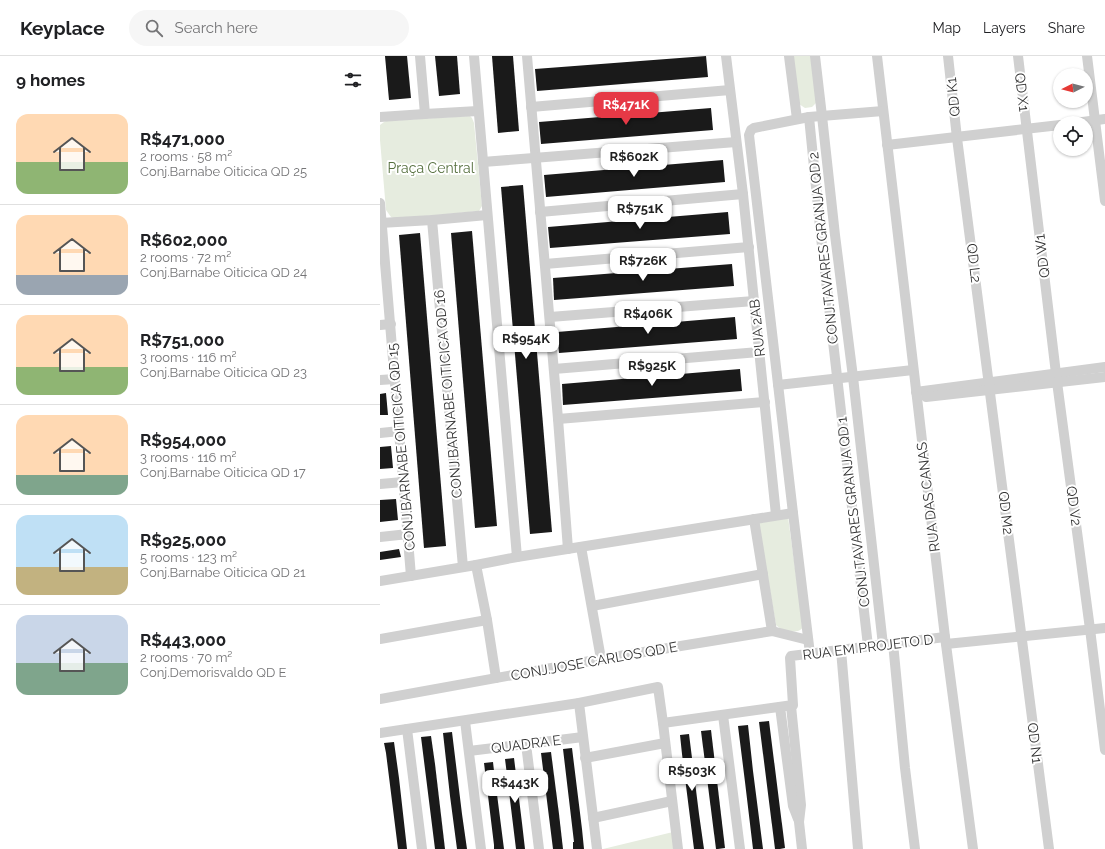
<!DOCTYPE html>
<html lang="en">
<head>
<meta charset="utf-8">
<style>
	body { margin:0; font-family:Raleway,sans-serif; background:#f6f6f6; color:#202124; height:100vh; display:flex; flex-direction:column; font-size:15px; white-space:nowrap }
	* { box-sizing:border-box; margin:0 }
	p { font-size:13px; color:#757577 }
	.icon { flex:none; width:22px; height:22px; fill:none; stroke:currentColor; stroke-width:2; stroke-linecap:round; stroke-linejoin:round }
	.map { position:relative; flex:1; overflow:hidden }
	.drawer { display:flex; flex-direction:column; background:#fff; width:380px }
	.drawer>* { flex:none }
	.needle { width:26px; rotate:264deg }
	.buttons { position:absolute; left:673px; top:12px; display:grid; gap:8px }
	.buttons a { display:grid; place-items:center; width:40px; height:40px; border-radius:50%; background:#fff; box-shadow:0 1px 3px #0004; font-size:20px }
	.price { position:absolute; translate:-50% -34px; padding:0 9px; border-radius:8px; background:#fff; color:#222; font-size:13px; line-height:26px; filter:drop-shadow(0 1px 2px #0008) }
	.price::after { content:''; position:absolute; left:50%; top:24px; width:12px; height:9px; margin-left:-6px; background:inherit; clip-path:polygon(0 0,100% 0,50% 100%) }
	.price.selected { background:#e63946; color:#fff }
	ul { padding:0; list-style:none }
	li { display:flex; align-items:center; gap:12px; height:100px; padding:0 16px }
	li+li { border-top:1px solid #e0e0e0 }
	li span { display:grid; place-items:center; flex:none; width:112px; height:80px; border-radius:12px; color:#555 }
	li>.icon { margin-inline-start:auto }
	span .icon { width:48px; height:48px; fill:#fffc; stroke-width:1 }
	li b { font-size:17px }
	h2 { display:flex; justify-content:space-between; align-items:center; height:48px; padding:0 16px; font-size:17px }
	header { display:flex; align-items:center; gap:24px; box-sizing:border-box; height:56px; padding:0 20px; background:#fff; border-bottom:1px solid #e0e0e0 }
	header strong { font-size:19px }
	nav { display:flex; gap:22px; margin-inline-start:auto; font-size:14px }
	.search { width:280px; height:36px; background:#f6f6f6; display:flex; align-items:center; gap:10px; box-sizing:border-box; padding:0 14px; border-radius:22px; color:#757577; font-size:15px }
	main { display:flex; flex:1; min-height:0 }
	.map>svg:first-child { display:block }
</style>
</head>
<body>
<header>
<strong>Keyplace</strong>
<div class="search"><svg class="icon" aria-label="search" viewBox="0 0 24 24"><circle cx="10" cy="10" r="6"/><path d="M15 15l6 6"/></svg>Search here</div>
<nav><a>Map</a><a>Layers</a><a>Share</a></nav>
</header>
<main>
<section class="drawer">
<h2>9 homes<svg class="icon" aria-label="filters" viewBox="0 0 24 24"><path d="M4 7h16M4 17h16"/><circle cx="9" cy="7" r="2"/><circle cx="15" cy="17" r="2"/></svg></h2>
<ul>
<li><span style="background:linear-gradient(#ffd9b3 60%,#8fb573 0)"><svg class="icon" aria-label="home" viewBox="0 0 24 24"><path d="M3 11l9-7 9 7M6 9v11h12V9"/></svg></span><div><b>R$471,000</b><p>2 rooms · 58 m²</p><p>Conj.Barnabe Oiticica QD 25</p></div></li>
<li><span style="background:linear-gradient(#ffd9b3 75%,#9aa5b1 0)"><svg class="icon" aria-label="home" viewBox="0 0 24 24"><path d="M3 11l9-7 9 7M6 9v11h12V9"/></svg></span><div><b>R$602,000</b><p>2 rooms · 72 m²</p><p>Conj.Barnabe Oiticica QD 24</p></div></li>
<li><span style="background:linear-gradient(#ffd9b3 65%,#8fb573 0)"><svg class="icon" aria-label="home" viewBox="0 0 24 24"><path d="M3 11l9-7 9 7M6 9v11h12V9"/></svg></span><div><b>R$751,000</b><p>3 rooms · 116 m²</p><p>Conj.Barnabe Oiticica QD 23</p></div></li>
<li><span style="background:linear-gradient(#ffd9b3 75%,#7fa58c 0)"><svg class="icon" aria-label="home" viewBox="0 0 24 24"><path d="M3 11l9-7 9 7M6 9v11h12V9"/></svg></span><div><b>R$954,000</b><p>3 rooms · 116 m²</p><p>Conj.Barnabe Oiticica QD 17</p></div></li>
<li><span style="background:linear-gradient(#bfe0f5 65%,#c2b280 0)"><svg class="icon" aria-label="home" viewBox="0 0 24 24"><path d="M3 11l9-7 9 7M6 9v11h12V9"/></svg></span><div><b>R$925,000</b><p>5 rooms · 123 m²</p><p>Conj.Barnabe Oiticica QD 21</p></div></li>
<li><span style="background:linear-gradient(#c9d6e8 60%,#7fa58c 0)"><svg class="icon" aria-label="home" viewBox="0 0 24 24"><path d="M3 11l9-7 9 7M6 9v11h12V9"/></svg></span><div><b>R$443,000</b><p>2 rooms · 70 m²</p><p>Conj.Demorisvaldo QD E</p></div></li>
</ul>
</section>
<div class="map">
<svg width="725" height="793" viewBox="0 0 725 793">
	<rect width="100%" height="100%" fill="#fff"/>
	<g fill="#e6ecdf">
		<polygon points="412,0 431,0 437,46 432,51 425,52 419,48"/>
		<polygon points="90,60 92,62 94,67 102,150 99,155 15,163 11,161 6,154 0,84 0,69 4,66 6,65"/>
		<path d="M408,461L423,571C419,579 401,575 396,569L378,465Z"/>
		<polygon points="293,776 295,793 223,793"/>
	</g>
	<g fill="#1a1a1a">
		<polygon points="5,0 27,0 31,42 9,44"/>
		<polygon points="55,0 77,0 80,38 59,40"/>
		<polygon points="112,0 133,0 139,75 118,77"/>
		<polygon points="326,0 328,21 157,35 155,13"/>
		<polygon points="331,52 333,74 161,88 159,66"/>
		<polygon points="343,104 345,126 166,141 164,119"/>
		<polygon points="143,129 172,476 150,478 121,131"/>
		<polygon points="348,156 350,178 170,192 168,171"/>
		<polygon points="92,175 117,470 95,472 71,177"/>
		<polygon points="40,177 66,490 44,492 19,179"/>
		<polygon points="352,208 354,230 174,244 173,222"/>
		<polygon points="355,261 357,283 179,297 177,276"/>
		<polygon points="360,313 362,335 183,349 182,328"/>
		<polygon points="6,337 8,359 0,359 0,338"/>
		<polygon points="11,390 13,412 0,413 0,391"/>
		<polygon points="16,443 18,464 0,466 0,444"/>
		<polygon points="19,493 21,501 0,504 0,496"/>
		<polygon points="389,665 405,792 400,793 395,793 379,666"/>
		<polygon points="368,669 373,715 383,793 373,793 365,726 358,670"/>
		<polygon points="331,674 345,792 338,793 336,793 321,675"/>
		<polygon points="72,676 82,758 87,793 77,793 70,740 63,677"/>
		<polygon points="309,678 319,758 324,793 314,793 302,698 300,679"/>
		<polygon points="51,680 55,708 65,793 55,793 41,681"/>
		<polygon points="14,686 19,722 27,793 18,793 6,697 4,687"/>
		<polygon points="192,692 202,773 204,793 193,793 193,786 194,786 183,693"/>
		<polygon points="171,696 179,758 183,793 173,793 161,697"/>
		<polygon points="134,702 142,767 145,793 136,793 126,711 125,703"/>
		<polygon points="113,706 114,715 124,793 114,793 114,789 104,707"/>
	</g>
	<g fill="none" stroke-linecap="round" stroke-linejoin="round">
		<g stroke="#d0d0d0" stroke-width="10">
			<polyline points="40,0 45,58"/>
			<polyline points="94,0 137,501"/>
			<polyline points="147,0 178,363 188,493"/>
			<polyline points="346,0 363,138 396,459"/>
			<polyline points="409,0 417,63"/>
			<polyline points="435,0 442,60 455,179 473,321 503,589"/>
			<polyline points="497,0 565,581 593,793"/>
			<polyline points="568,0 577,82 669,793"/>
			<polyline points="638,0 677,326 710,573 725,694"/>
			<polyline points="707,0 725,145"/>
			<polyline points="151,51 350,34"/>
			<polyline points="0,61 45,58 98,55"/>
			<polyline points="429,61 441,181 488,590"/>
			<polyline points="695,67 725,63"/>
			<polyline points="507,89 680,69"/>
			<polyline points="103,106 356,86"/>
			<polyline points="0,147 31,520"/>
			<polyline points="160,156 363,138"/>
			<polyline points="52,164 83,511"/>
			<polyline points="0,167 52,164 107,159"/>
			<polyline points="165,208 369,191"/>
			<polyline points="170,261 374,245"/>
			<polyline points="0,269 11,268"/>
			<polyline points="174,313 379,296"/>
			<polyline points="0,324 15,323"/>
			<polyline points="398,329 533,314"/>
			<polyline points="536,336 725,311"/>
			<polyline points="546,341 725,321"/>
			<polyline points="178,363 385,346"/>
			<polyline points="0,377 20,375"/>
			<polyline points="0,428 23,426"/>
			<polyline points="374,463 392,575"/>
			<polyline points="0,481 28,478"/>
			<polyline points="201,491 221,603"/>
			<polyline points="96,509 107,564 116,622"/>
			<polyline points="0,525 96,509 137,501 413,457"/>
			<polyline points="212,550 383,518"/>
			<polyline points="0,583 107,564"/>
			<polyline points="513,587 525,712 535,793"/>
			<polyline points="566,588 725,572"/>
			<polyline points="461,594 478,793"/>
			<polyline points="430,598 413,457 369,79 371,74 374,72 429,61 503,55"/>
			<polyline points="0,643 221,603 392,575 428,584"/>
			<polyline points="199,647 217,793"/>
			<polyline points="411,650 421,749 419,766 422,793"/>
			<polyline points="400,651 413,750 418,763"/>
			<polyline points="343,659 360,793"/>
			<polyline points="85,665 101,793"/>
			<polyline points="283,667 413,649 410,602 411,600 565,581"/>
			<polyline points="27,673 42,793"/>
			<polyline points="0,677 199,647 278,631 283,667 298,793"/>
			<polyline points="146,688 159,793"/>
			<polyline points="89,695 203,681"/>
			<polyline points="205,702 285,687"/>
			<polyline points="213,762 292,745"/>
		</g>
	</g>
	<g text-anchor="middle" stroke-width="4" stroke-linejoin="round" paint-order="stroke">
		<g font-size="14" fill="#333" stroke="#fff">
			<text transform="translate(642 36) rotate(83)" y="5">QD X1</text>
			<text transform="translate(573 41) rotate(-96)" y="5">QD K1</text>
			<text transform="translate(443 192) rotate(-96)" y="5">CONJ.TAVARES GRANJA QD 2</text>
			<text transform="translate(662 200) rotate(-97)" y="5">QD W1</text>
			<text transform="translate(594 207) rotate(83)" y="5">QD L2</text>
			<text transform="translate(377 272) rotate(-96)" y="5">RUA 2AB</text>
			<text transform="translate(68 338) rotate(-95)" y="5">CONJ.BARNABE OITICICA QD 16</text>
			<text transform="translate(21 391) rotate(-95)" y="5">CONJ.BARNABE OITICICA QD 15</text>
			<text transform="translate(548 441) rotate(-97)" y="5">RUA DAS CANAS</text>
			<text transform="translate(694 450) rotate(82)" y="5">QD V2</text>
			<text transform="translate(473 456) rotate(-97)" y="5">CONJ.TAVARES GRANJA QD 1</text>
			<text transform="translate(626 457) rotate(83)" y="5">QD M2</text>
			<text transform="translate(488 591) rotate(-7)" y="5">RUA EM PROJETO D</text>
			<text transform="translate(214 605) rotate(-10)" y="5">CONJ.JOSE CARLOS QD E</text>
			<text transform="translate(655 687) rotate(83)" y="5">QD N1</text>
			<text transform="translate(146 688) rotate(-7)" y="5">QUADRA E</text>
		</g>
		<g font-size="14" fill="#56703f" stroke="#fff">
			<text x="51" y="117">Praça Central</text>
		</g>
	</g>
</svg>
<div class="buttons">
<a><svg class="needle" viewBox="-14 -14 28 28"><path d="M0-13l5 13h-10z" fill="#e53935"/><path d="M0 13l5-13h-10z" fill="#757577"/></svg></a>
<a><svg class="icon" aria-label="locate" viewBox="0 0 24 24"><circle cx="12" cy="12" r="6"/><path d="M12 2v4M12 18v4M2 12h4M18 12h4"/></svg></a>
</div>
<b class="price selected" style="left:246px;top:70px">R$471K</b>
<b class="price" style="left:254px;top:122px">R$602K</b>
<b class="price" style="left:260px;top:174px">R$751K</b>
<b class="price" style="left:263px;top:226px">R$726K</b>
<b class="price" style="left:268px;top:279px">R$406K</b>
<b class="price" style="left:146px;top:304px">R$954K</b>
<b class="price" style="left:272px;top:331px">R$925K</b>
<b class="price" style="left:312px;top:736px">R$503K</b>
<b class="price" style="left:135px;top:748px">R$443K</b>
</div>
</main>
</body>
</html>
